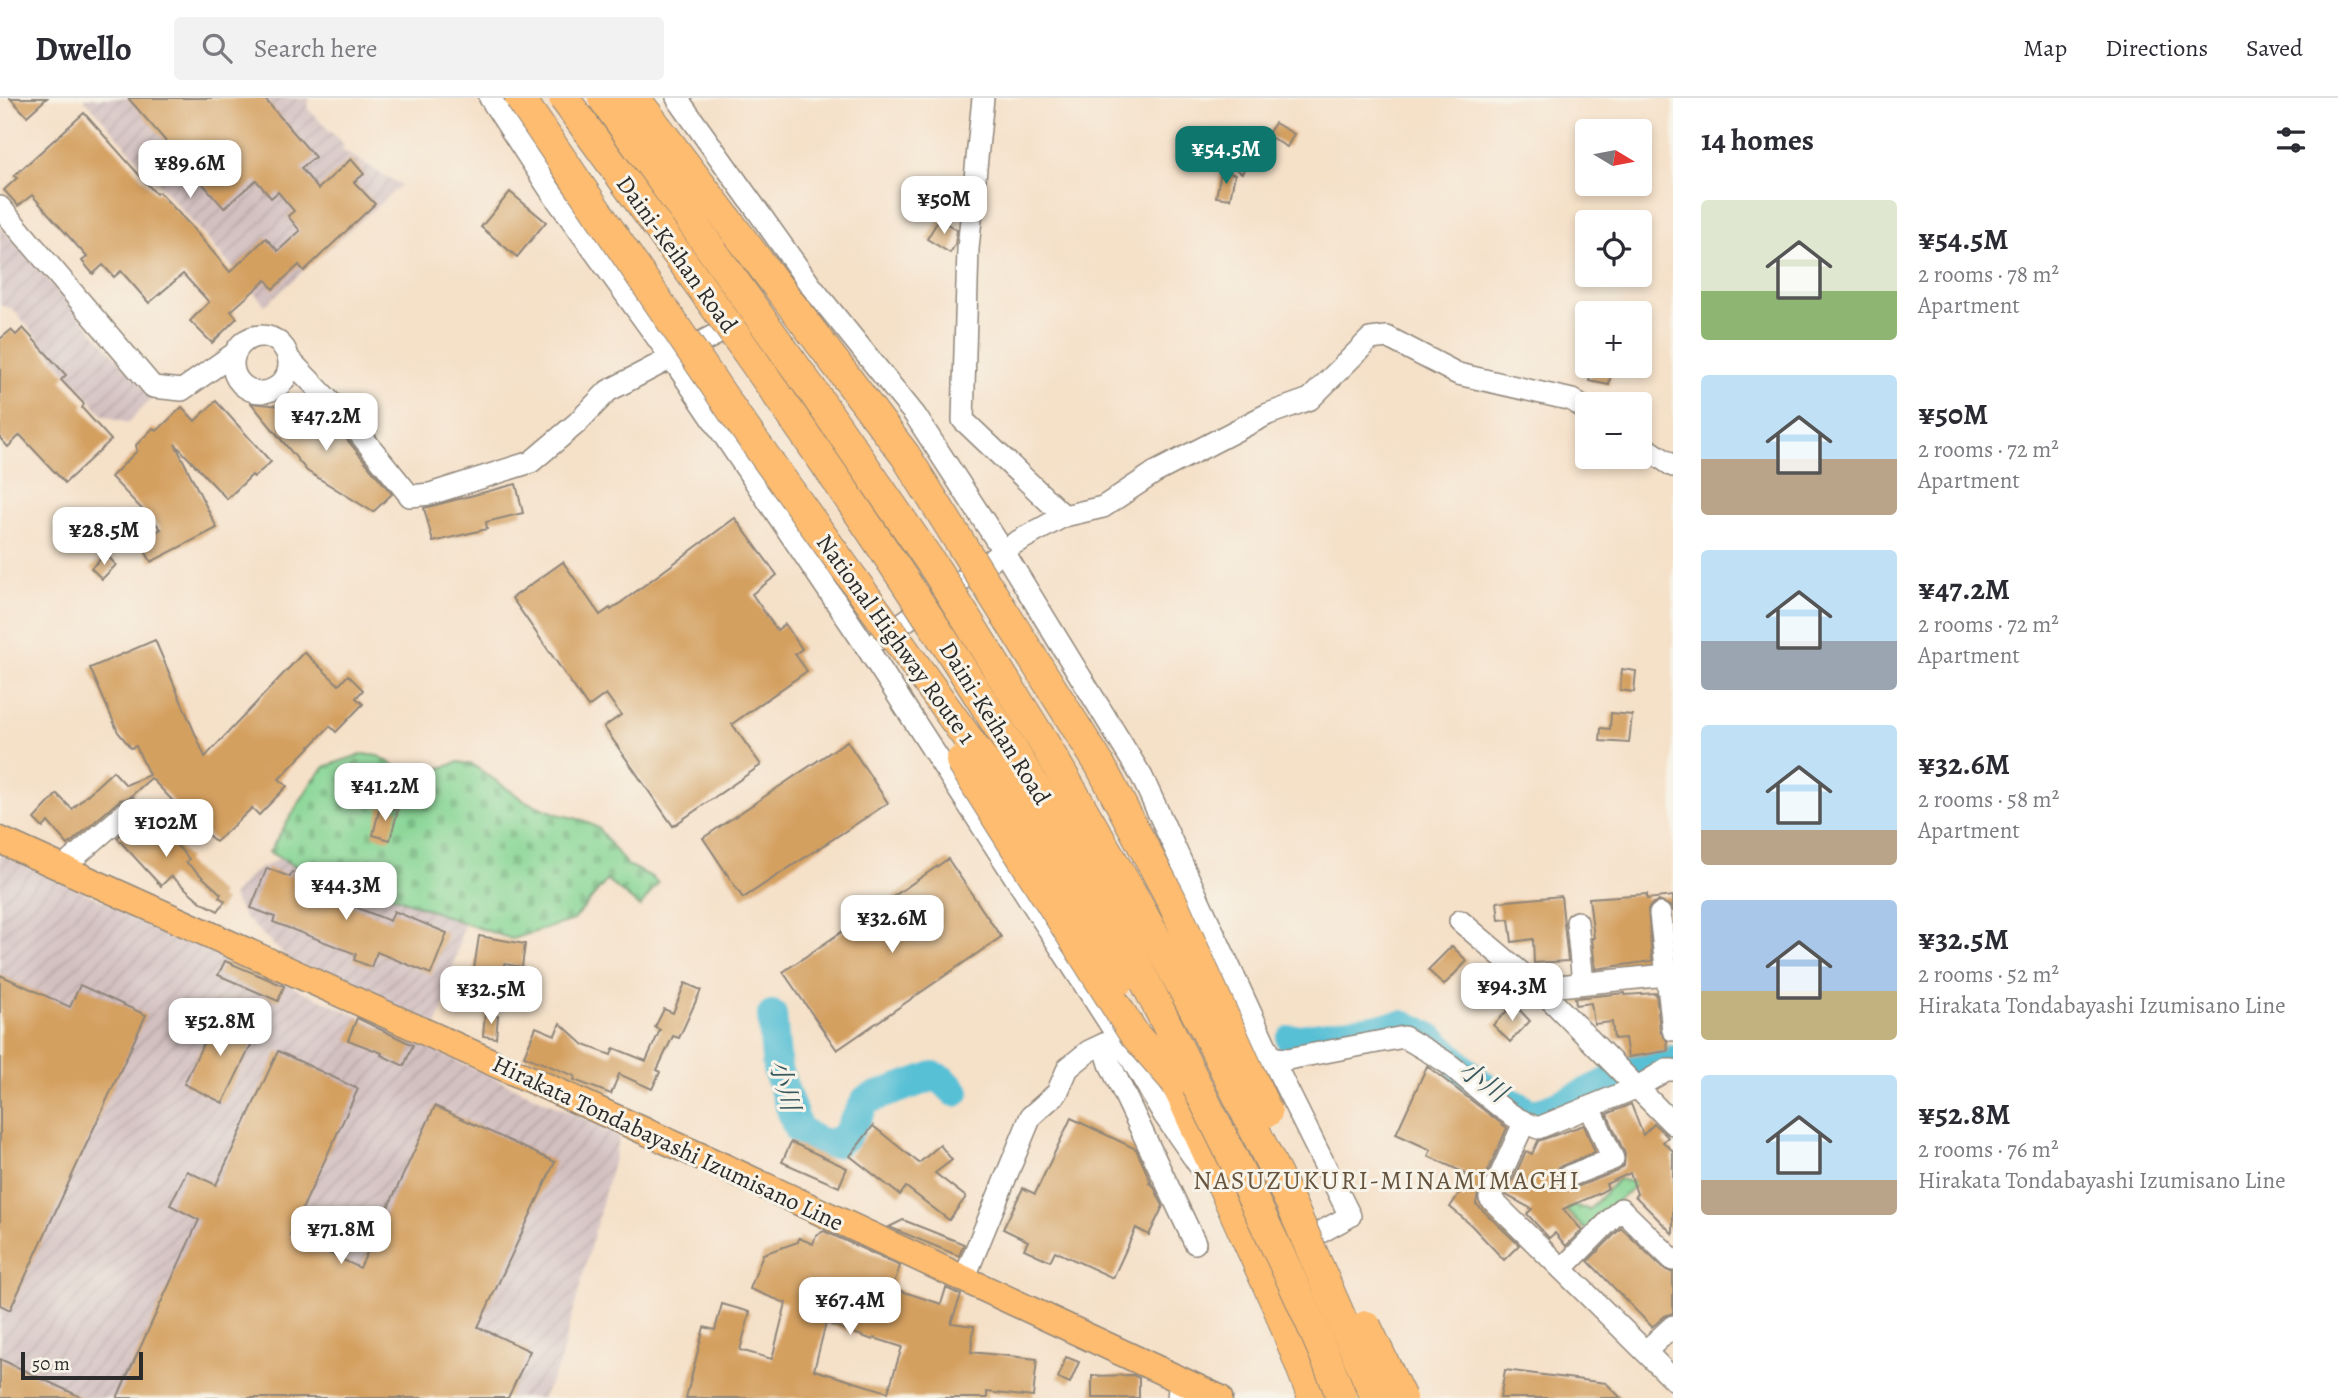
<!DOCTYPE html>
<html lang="en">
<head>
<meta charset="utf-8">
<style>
	body { margin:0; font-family:Alegreya,"Noto Serif JP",serif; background:#f2f2f3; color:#2b2b33; height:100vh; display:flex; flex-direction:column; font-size:26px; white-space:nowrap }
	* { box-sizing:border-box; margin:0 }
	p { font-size:23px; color:#7c7c81 }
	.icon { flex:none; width:38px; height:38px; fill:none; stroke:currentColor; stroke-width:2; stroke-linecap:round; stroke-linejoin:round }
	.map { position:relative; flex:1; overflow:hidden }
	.details { display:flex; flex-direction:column; background:#fff; width:665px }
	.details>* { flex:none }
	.needle { width:46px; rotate:100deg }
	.tools { position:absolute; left:1575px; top:21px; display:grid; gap:14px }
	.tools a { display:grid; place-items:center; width:77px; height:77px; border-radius:7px; background:#fff; box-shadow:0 4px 10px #0003; font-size:35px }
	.scale { position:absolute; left:21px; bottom:18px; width:122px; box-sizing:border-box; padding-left:7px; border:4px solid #2b2b2b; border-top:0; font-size:19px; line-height:24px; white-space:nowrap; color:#2b2b2b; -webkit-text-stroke:5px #f7f3e8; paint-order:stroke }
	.price { position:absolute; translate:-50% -60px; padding:0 16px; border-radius:14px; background:#fff; color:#222; font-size:23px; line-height:46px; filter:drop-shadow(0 2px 4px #0008) }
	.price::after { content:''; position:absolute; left:50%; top:42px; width:21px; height:16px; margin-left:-10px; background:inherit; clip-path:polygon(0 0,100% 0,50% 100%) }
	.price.selected { background:#0f766e; color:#fff }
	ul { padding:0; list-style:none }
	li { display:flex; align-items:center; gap:21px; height:175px; padding:0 28px }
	li span { display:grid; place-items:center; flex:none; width:196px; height:140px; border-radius:7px; color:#555 }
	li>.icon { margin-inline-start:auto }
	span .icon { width:84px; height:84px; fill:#fffc; stroke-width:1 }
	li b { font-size:30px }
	h2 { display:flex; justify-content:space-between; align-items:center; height:84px; padding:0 28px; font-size:30px }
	header { display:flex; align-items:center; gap:42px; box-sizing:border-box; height:98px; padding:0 35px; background:#fff; border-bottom:2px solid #e1e1e2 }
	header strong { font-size:33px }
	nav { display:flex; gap:38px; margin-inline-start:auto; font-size:24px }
	.search { width:490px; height:63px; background:#f2f2f3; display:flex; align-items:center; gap:18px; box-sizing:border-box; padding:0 24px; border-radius:7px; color:#7c7c81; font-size:26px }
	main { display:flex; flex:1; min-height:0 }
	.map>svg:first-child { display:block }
</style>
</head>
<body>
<header>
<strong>Dwello</strong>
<div class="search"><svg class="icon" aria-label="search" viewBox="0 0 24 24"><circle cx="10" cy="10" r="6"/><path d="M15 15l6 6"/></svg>Search here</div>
<nav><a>Map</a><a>Directions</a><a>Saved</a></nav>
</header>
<main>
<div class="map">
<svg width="1673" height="1300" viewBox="0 0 1673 1300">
	<defs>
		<pattern id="industrial-furrows" width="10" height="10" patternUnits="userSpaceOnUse" patternTransform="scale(1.75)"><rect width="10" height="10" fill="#d2bfc0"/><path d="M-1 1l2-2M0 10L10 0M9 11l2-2" fill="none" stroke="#b4a4a5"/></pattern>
		<pattern id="cemetery-stones" width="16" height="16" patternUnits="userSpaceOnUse" patternTransform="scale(1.75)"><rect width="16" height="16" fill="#86d594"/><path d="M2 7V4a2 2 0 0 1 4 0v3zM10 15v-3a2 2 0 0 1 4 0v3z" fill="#74b780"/></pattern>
		<pattern id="park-crowns" width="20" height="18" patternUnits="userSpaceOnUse" patternTransform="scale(1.75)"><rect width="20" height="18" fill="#86d594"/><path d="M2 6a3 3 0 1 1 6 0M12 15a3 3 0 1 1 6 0" fill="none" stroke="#74b780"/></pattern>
	</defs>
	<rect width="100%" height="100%" fill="#f7f3e8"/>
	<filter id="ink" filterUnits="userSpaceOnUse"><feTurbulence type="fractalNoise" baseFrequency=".0143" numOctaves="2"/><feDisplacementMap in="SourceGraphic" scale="14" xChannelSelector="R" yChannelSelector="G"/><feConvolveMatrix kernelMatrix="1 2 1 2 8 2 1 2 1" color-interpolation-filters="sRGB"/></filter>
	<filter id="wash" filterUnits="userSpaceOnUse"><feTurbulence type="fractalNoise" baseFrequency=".00686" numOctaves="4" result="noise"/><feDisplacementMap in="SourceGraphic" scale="28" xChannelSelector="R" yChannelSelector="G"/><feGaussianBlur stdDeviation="1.57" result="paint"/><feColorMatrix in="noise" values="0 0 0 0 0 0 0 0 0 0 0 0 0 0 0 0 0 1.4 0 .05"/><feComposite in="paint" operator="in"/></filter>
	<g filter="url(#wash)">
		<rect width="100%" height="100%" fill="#f5e0c8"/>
		<g fill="url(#industrial-furrows)">
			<polygon points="84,0 309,0 308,11 344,47 342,52 401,87 265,207"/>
			<polygon points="0,128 152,300 128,325 103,317 13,211 0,207"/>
			<polygon points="0,756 620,1037 559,1267 542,1300 0,1300"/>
			<polygon points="280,760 301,771 313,775 343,779 464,825 443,911 436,927 289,861 244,819 232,798 251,776"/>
		</g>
		<polygon fill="url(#cemetery-stones)" stroke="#588060" stroke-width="2" points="362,656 378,658 408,675 419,677 459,664 473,667 525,703 557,716 582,722 598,730 627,767 650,778 658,785 640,809 607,782 574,822 512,841 464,825 343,779 313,775 301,771 269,754 313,682 326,668"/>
		<polygon fill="url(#park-crowns)" stroke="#588060" stroke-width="2" points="1618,1081 1638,1085 1585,1132 1566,1112 1571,1108 1590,1111"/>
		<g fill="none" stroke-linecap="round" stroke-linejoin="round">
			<g stroke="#58c0d5" stroke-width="30">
				<polyline points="772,917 777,971 798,1031 812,1041 822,1045 835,1045 846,1038 866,1002 934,978 944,983 955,994"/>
				<path d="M1291,942L1402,927C1436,936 1447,958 1472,979C1489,994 1513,1005 1533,1017L1573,1001L1639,969L1673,962"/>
			</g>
		</g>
		<g id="blocks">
			<g fill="#d4a061" fill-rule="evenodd">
				<polygon points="10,0 47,0 27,18"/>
				<polygon points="128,0 264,0 315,59 301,70 318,91 351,61 364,76 354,84 375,106 304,173 299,167 273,191 266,182 231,213 237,220 212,245 190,223 209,204 183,176 149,205 121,173 114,179 103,167 93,176 82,163 87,159 32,97 18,108 4,92 17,80 14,78 84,15 156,96 159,94 190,127 230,174 266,140 278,153 300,133 288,118 294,113 278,94 271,100 256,82 224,110"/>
				<polygon points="1275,25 1294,36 1287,49 1267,37"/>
				<polygon points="1242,50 1253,56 1242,75 1231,68"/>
				<polygon points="1221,74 1235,76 1230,101 1216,99"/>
				<polygon points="510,94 546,124 517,159 481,129"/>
				<polygon points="939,121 957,132 955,147 950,155 927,141"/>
				<polygon points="23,230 66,277 61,282 84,306 82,310 111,342 65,385 20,337 8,349 0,340 0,241 11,232 16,237"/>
				<polygon points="1592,268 1612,268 1609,287 1589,283"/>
				<polygon points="216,303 271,364 254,379 252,377 227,401 175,346 217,430 151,464 140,443 161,431 111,379 137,353 136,347 153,330 157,333 182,309 195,323"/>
				<polygon points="251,305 320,312 340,333 392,396 373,414 307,373"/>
				<polygon points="516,386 523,415 486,424 487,431 433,444 424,410"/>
				<polygon points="735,420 777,477 752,496 777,532 785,526 802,551 795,556 807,573 732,626 761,667 673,728 604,629 621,617 606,596 588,609 512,500 563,464 600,517 610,510 611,512"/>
				<polygon points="106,456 116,467 102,481 91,470"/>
				<polygon points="155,542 205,659 304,554 339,587 348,577 363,592 356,600 363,606 336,634 330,628 279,681 287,688 259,717 252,710 216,744 190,721 151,680 131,698 133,699 120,702 68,747 48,724 43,730 34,721 57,696 72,711 113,673 126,687 149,677 136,648 131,650 118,634 90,570"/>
				<polygon points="1622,571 1636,573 1634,594 1620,592"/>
				<polygon points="1611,615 1632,617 1629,645 1600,643 1601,630 1610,631"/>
				<polygon points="847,643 888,705 743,800 703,740"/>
				<polygon points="380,708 398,712 390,742 373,737"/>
				<polygon points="142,709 189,761 186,764 221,796 219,799 225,803 218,813 201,804 171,778 161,788 117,740 138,721"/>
				<polygon points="948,761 1001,839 837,952 783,874"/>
				<polygon points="267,770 290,779 292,774 354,798 350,807 390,823 394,813 447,835 431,876 377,854 371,869 354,862 356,856 273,824 275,819 251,810"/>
				<polygon points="1647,796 1647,801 1673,798 1673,814 1670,808 1659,803 1653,805 1648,811 1652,863 1595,871 1592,840 1594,840 1589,800"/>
				<polygon points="1561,798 1568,863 1534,865 1533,841 1512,844 1509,821 1499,822 1497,804"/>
				<polygon points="479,838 525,846 522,869 504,866 496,914 468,910"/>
				<polygon points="1452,848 1467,863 1444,887 1428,872"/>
				<polygon points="225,863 284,888 278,903 218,877"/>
				<polygon points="0,877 70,909 80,887 146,917 10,1212 0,1207"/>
				<polygon points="685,885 701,892 679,940 673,938 657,972 660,974 652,991 619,976 611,996 574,982 575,978 524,958 536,929 555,937 560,925 584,947 611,957 614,950 646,963 660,932 655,929 664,911 673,915"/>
				<polygon points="1625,895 1625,897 1656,895 1660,933 1667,943 1668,953 1628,959 1625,940 1614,941 1612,924 1594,926 1591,905 1576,907 1575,900"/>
				<polygon points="1514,906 1530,923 1510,944 1493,927"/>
				<polygon points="217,916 257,935 223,1005 184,986"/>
				<polygon points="485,916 498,918 496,940 483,938"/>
				<polygon points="357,920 413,947 404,968 381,957 382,955 348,942"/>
				<polygon points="278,953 358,991 290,1137 360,1170 435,1008 555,1064 478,1229 530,1253 508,1300 117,1300 199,1122 170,1107 187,1073 216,1087"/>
				<polygon points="1427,968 1507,1030 1478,1095 1476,1106 1519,1147 1504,1162 1471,1127 1450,1109 1470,1079 1464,1077 1465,1075 1428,1058 1431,1052 1396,1036"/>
				<polygon points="1631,1006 1643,1037 1654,1026 1668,1039 1663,1044 1673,1053 1673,1136 1635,1098 1637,1096 1630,1075 1606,1086 1608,1090 1598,1096 1563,1111 1582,1132 1566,1148 1555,1135 1549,1140 1527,1116 1532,1111 1506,1097 1526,1053 1532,1056 1538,1043 1584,1027 1595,1054 1559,1069 1556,1077 1560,1088 1566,1091 1574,1090 1618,1073 1624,1068 1625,1056 1607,1016"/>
				<polygon points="1071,1020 1136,1051 1151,1084 1149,1085 1153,1087 1163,1108 1149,1137 1136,1130 1113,1180 1055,1153 1050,1163 1024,1151 1028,1143 1003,1131 1023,1090 1035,1096"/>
				<polygon points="873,1028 919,1065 940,1047 952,1062 935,1075 966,1099 949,1122 906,1089 900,1097 850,1058"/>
				<polygon points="791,1044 847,1070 839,1089 782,1064"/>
				<polygon points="903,1122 964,1146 959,1158 889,1129"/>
				<polygon points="1621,1130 1664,1171 1673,1175 1673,1215 1665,1218 1652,1229 1588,1163"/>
				<path d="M824,1133L900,1168L892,1190L941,1206L946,1190L961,1197L951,1225L974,1228L971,1254L1037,1261L1033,1299L987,1294V1300H686L704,1229L715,1232L722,1206L750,1214L740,1252L772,1261L786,1205L750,1191L763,1156L798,1144L799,1140L813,1146L816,1137ZM826,1225L873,1242L874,1240L902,1249L888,1294L814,1272Z"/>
				<polygon points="1066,1259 1079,1264 1070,1285 1058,1280"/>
				<polygon points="0,1261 83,1300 0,1300"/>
				<polygon points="1505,1272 1606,1285 1621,1300 1500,1300"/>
				<polygon points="1133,1277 1139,1280 1139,1300 1092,1300 1092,1278"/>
			</g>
		</g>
	</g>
	<g filter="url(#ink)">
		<use href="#blocks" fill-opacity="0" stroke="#90867a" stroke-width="2"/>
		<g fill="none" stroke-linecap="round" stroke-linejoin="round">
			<g stroke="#90867a" stroke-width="24">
				<g id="minor">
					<polyline points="490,0 550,92 671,259 867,550 1124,948 1164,1017 1210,1083"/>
					<polyline points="677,0 811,188 915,317 1004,454 1142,679 1271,959 1350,1118 1321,1134"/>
					<polyline points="983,0 968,151 963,322 1064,418"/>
					<polyline points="0,109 153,289 182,292 235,255"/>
					<circle cx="261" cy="266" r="28"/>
					<polyline points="289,261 350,324 410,398 430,396 531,364 577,325 608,293 740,224"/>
					<polyline points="1640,346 1673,368"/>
					<polyline points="880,541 1015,445 1064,418 1103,409 1154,375 1268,316 1310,301 1370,241 1387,239 1458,276 1572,302 1587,312"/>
					<polyline points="62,770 129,712"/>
					<polyline points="1660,816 1673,932"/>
					<polyline points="1460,823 1539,890 1673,1026"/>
					<polyline points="1577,824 1583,885"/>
					<polyline points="1539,890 1666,877"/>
					<polyline points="1104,946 1110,966 1195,1145"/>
					<path d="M1260,959L1288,961L1404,939C1419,948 1436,957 1450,967C1478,989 1504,1018 1538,1030L1638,989L1666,972H1673"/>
					<polyline points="1524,1025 1490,1100 1673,1281"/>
					<polyline points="1569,1078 1613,1061 1590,1009"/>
					<polyline points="1562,1171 1621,1111 1673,1162"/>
					<polyline points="964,1181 1031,1018 1057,995 1068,970 1089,953 1104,946 1134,950"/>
					<polyline points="1646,1253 1673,1228"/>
					<polyline points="1178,1300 1180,1282"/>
				</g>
			</g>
			<g stroke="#90867a" stroke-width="29">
				<polyline id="major" points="0,742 722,1068 1219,1300"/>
			</g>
			<g stroke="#90867a" stroke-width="32">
				<polyline id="highway" points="1175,983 1279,1212 1313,1300"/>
			</g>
			<use href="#minor" stroke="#fff" stroke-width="21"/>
			<use href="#major" stroke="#fdbc6f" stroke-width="26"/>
			<use href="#highway" stroke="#fdbc6f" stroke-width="30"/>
			<g stroke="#90867a" stroke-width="32" stroke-linecap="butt">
				<g id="highway-bridge">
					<polyline points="520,0 736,318 1037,737 1121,881"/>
					<path d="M564,0C754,261 944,523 1103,805C1140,869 1171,936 1204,1002C1253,1100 1302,1198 1342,1300"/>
					<polyline points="603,0 812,292 936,472 1047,650 1129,791 1205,931 1291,1106 1376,1300"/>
					<polyline points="635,0 905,357 1100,667 1171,801 1267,1014"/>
					<polyline points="961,663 1134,936 1175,983"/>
					<polyline points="1366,1228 1401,1300"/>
				</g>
			</g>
			<use href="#highway-bridge" stroke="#fdbc6f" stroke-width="30"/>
		</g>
	</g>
	<g text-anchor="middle" stroke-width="6" stroke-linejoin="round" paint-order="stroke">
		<g font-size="24" fill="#2b2b2b" stroke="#f7f3e8">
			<text transform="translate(677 156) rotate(54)" y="8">Daini-Keihan Road</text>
			<text transform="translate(896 541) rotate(54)" y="8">National Highway Route 1</text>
			<text transform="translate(995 625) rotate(58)" y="8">Daini-Keihan Road</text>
			<text transform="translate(668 1045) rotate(25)" y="8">Hirakata Tondabayashi Izumisano Line</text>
		</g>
		<g font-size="26" font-style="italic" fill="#38585e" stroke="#f7f3e8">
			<text transform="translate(1483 983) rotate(35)" y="9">小川</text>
			<text transform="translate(785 987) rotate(75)" y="9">小川</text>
		</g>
		<g font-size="26" letter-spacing="2" fill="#66543e" stroke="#f7f3e8">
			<text x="1387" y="1091">NASUZUKURI-MINAMIMACHI</text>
		</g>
	</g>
</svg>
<div class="tools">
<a><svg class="needle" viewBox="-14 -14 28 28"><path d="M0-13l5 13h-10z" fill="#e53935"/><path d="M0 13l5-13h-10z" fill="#7c7c81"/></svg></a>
<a><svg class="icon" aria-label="locate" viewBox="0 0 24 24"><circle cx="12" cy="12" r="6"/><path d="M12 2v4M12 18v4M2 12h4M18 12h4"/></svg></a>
<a>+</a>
<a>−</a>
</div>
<div class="scale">50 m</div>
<b class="price selected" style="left:1226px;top:88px">¥54.5M</b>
<b class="price" style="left:190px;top:102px">¥89.6M</b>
<b class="price" style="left:944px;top:138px">¥50M</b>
<b class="price" style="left:326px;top:355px">¥47.2M</b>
<b class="price" style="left:104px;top:469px">¥28.5M</b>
<b class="price" style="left:385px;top:725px">¥41.2M</b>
<b class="price" style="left:166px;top:761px">¥102M</b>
<b class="price" style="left:346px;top:824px">¥44.3M</b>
<b class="price" style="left:892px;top:857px">¥32.6M</b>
<b class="price" style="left:1512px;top:925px">¥94.3M</b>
<b class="price" style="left:491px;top:928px">¥32.5M</b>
<b class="price" style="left:220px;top:960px">¥52.8M</b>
<b class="price" style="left:341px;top:1168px">¥71.8M</b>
<b class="price" style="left:850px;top:1239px">¥67.4M</b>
</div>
<section class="details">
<h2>14 homes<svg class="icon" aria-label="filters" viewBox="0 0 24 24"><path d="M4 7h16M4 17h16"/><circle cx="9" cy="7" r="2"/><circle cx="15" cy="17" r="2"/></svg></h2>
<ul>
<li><span style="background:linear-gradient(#dfe7d0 65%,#8fb573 0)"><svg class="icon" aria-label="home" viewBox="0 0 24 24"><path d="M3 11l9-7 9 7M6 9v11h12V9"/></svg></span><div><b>¥54.5M</b><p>2 rooms · 78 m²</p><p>Apartment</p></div></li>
<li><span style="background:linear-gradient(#bfe0f5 60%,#b9a48a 0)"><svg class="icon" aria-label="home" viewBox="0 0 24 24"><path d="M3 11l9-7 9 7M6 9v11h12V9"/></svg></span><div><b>¥50M</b><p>2 rooms · 72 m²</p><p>Apartment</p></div></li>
<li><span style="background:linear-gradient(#bfe0f5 65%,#9aa5b1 0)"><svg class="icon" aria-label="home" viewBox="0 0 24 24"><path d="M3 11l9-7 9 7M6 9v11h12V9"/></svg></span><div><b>¥47.2M</b><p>2 rooms · 72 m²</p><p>Apartment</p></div></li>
<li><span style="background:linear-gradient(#bfe0f5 75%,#b9a48a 0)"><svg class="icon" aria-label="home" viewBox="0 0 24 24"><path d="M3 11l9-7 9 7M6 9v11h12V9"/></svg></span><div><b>¥32.6M</b><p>2 rooms · 58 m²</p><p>Apartment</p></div></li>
<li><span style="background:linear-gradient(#a9c7e8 65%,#c2b280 0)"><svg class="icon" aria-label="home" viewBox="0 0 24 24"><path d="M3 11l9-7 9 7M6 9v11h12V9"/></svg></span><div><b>¥32.5M</b><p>2 rooms · 52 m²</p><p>Hirakata Tondabayashi Izumisano Line</p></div></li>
<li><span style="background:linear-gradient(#bfe0f5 75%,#b9a48a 0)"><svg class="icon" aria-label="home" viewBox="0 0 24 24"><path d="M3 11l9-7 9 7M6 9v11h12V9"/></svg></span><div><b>¥52.8M</b><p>2 rooms · 76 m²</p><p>Hirakata Tondabayashi Izumisano Line</p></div></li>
</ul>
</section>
</main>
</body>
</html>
